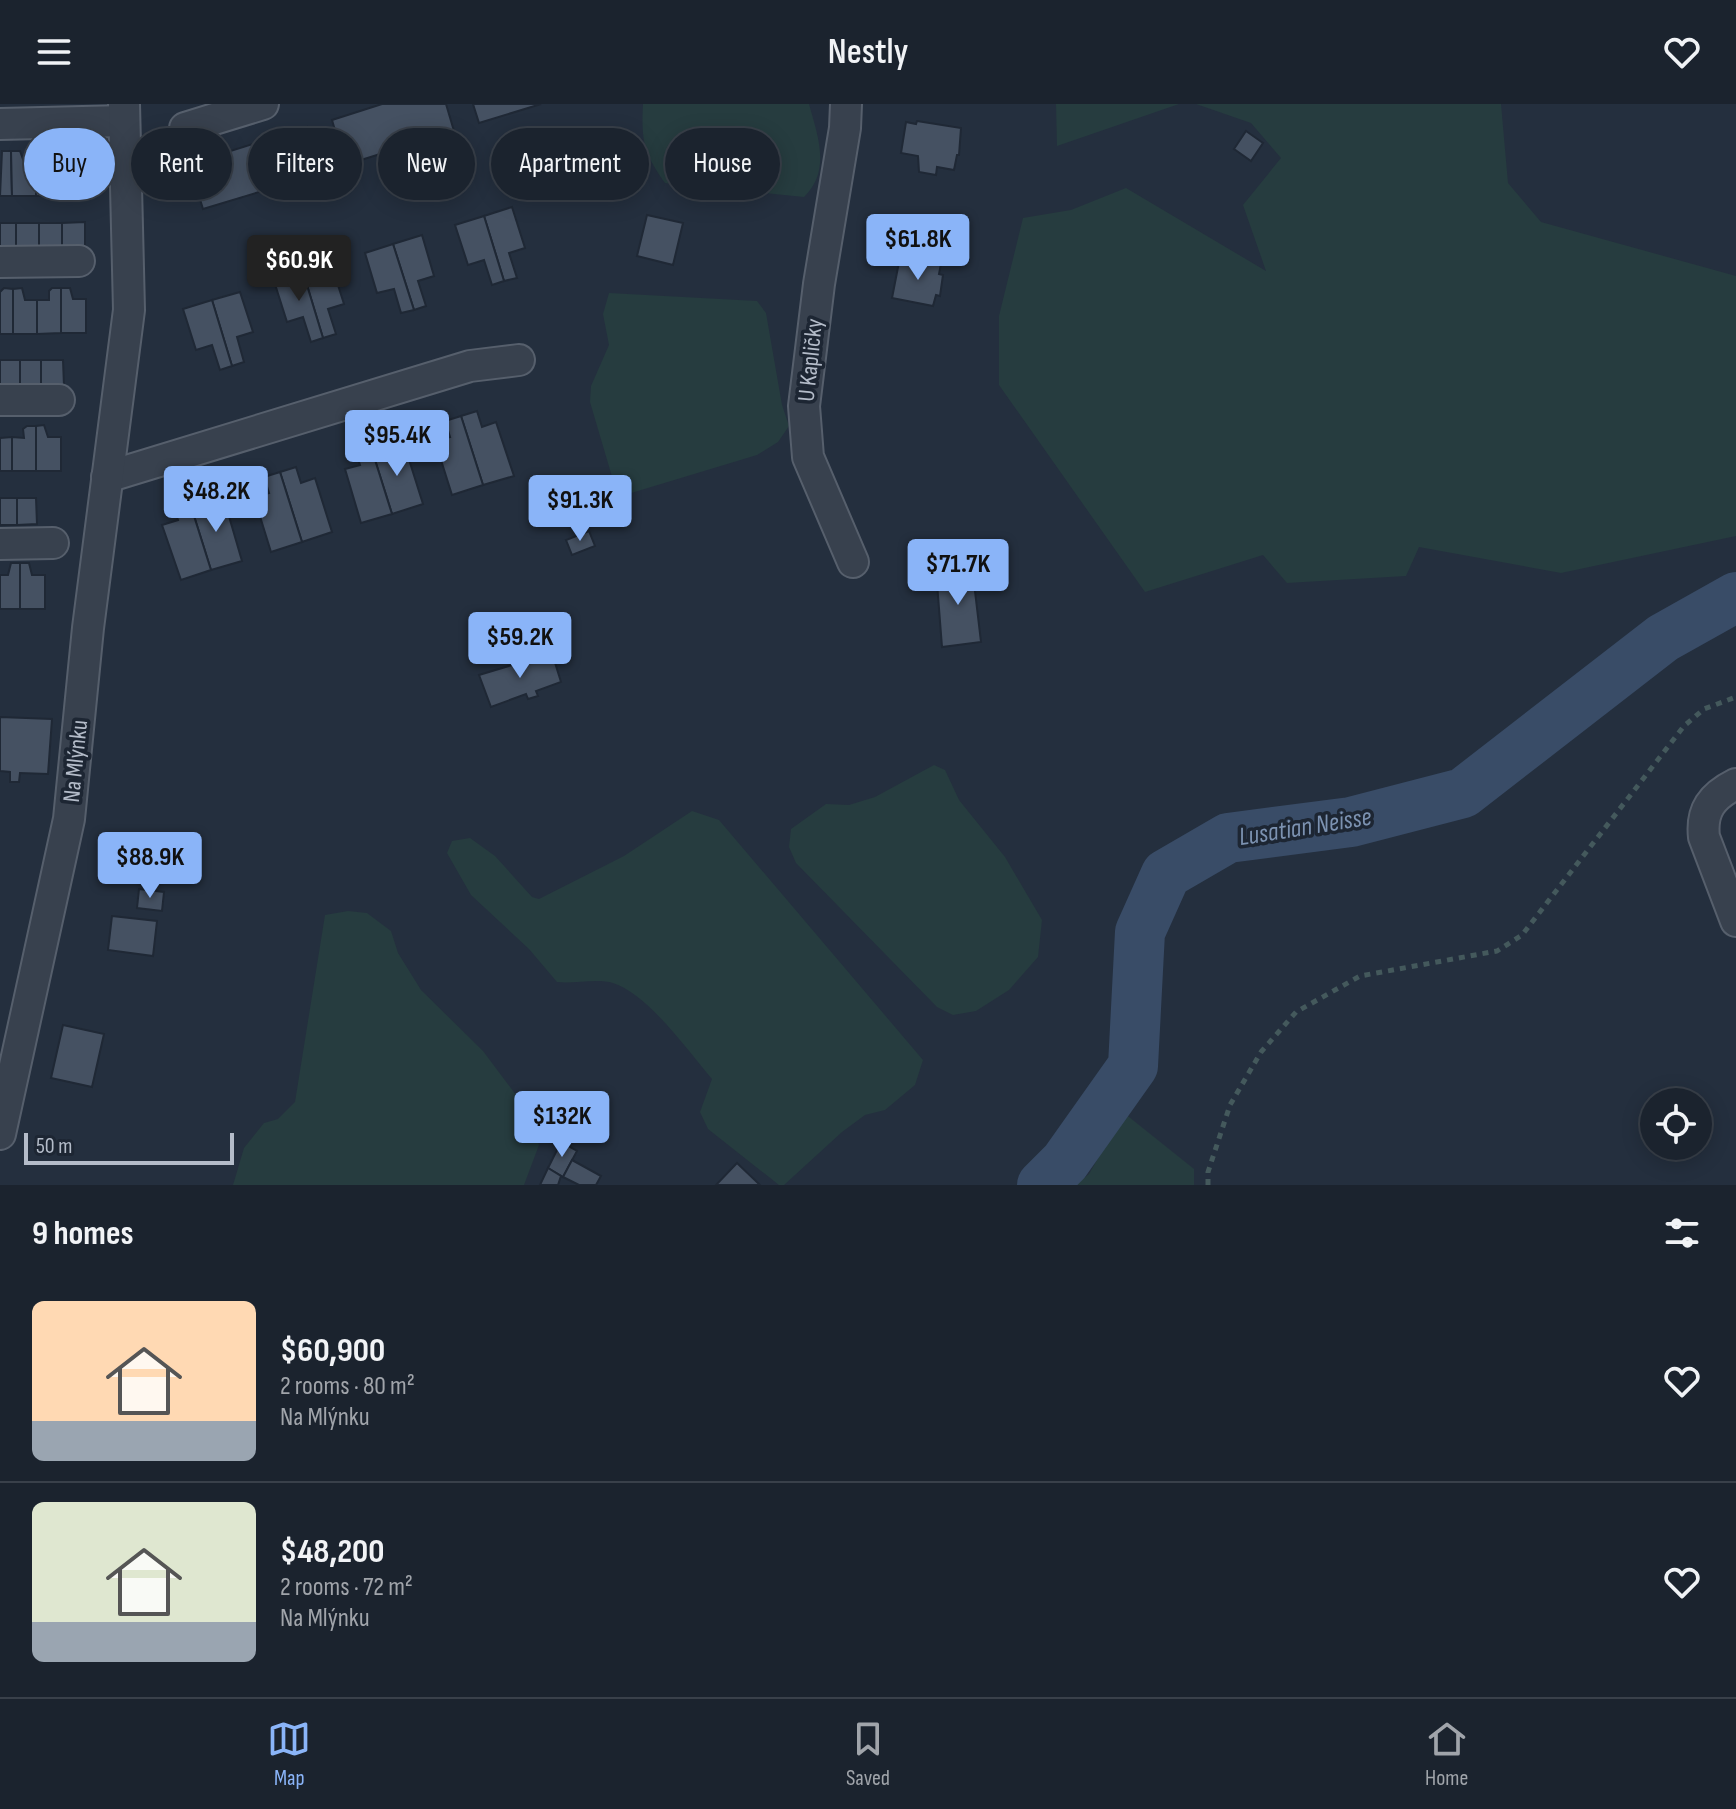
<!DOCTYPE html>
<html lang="en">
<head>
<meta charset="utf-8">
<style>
	body { margin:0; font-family:"Sofia Sans Condensed",sans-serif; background:#282f3a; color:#f1f3f6; height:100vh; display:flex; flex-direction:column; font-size:30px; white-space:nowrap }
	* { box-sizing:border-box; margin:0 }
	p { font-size:26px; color:#a0a4aa }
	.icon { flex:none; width:44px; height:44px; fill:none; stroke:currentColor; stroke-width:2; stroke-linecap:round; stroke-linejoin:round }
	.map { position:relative; height:1081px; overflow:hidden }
	.side { display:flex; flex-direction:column; background:#1b232e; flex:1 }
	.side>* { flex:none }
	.banner { position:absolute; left:24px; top:24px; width:800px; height:72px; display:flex; gap:16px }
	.tools { position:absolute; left:1640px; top:984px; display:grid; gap:16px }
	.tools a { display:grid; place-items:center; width:72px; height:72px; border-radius:50%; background:#1b232e; box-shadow:0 4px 20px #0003,0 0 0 2px #39404a; font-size:40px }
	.scale { position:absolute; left:24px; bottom:20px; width:210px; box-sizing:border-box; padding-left:8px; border:4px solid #b4bcc9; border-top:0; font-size:22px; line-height:28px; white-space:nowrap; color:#b4bcc9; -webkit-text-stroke:6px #1d2633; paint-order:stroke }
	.price { position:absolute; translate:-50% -68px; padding:0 18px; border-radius:8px; background:#8ab4f8; color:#111; font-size:26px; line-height:52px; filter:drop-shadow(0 2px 4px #0008) }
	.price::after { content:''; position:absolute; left:50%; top:48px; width:24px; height:18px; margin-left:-12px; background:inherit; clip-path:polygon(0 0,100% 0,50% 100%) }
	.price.active { background:#222; color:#fff }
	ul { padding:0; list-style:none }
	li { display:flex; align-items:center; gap:24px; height:200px; padding:0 32px }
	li+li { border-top:2px solid #39404a }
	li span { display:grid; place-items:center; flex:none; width:224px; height:160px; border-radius:12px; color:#555 }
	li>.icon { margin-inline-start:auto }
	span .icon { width:96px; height:96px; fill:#fffc; stroke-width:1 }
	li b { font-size:34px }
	h2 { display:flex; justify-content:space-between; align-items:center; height:96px; padding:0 32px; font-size:34px }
	.chip { padding:0 28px; border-radius:36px; background:#1b232e; box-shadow:0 4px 20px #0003,0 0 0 2px #39404a; font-size:28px; line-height:72px }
	.chip.active { background:#8ab4f8; color:#111 }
	header { display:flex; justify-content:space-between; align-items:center; height:104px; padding:0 32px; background:#1b232e; font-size:36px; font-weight:600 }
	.dock { display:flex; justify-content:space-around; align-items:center; height:112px; border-top:2px solid #39404a; background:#1b232e; font-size:22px; color:#a0a4aa }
	.dock a { display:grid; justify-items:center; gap:4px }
	.dock .active { color:#8ab4f8 }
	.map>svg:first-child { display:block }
</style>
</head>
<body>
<header><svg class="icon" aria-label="menu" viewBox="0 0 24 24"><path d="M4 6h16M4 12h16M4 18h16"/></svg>Nestly<svg class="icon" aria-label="heart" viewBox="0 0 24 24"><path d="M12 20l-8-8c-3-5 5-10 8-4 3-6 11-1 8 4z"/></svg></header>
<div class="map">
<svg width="1736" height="1081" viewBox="0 0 1736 1081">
	<rect width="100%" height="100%" fill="#242f3e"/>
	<g fill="#263c3f">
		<path d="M643,0H809C817,30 832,66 804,93L665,79C644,49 641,37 643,0Z"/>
		<polygon points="1056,0 1179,0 1057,42"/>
		<polygon points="1196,0 1501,0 1508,79 1541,118 1736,172 1736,432 1561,469 1419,443 1406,472 1287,479 1263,451 1145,488 999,281 999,212 1023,114 1071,106 1126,84 1266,167 1243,101 1281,54 1251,19"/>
		<polygon points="609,189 757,197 766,209 782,301 789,322 778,338 757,351 618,393 590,298 591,282 609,241 603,210"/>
		<polygon points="934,661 945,666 959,696 1005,753 1042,816 1038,853 1009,886 976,907 953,911 937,903 796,759 789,743 791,725 826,700 849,701 875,693"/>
		<path d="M692,707L719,716L923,956L915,981L885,1006L865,1011L842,1028L784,1081H779L708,1025L700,1008L712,975C688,947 648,890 613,879C597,874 575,880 557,878L529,845L471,791L447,749L452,737L470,734L495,752L532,793L539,795L624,752Z"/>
		<polygon points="348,807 367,809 391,827 398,849 421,886 483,947 528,1007 539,1041 524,1081 233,1081 244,1044 264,1019 278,1015 295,998 325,811"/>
		<polygon points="1124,1009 1194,1065 1194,1081 1076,1081 1089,1070"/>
	</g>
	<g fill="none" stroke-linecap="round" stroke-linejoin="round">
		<polyline stroke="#394c67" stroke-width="50" points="1042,1081 1065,1058 1133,962 1140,828 1166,770 1228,734 1351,718 1463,689 1663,534 1736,493"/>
	</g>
	<g fill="#455162" stroke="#1f2835" stroke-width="2">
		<polygon points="382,0 446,0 454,27 345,61 332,16"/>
		<polygon points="473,0 541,0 479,19"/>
		<polygon points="917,17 961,24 959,51 957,51 954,66 937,63 936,71 919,68 918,52 901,49 906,18 916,20"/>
		<polygon points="307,23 322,69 203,105 189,60"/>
		<polygon points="1246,27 1263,39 1251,57 1234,45"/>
		<polygon points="60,46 60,92 36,92 36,58 48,58 51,47"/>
		<polygon points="60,46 69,46 72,58 85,58 85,92 60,92"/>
		<polygon points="2,47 11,47 12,92 0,92"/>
		<polygon points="11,47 20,47 24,58 36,58 36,92 12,92"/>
		<polygon points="512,103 525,144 509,149 517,174 504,177 484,112"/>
		<polygon points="647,111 683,119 673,161 637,152"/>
		<polygon points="484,112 504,177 492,181 484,156 468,161 455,121"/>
		<polygon points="85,118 85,145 62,145 62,119"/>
		<rect x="0" y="119" width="16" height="26"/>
		<rect x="16" y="119" width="23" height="26"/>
		<rect x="39" y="119" width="23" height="26"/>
		<polygon points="422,131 434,172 418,177 426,202 414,206 393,140"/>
		<polygon points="393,140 414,206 401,209 394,185 377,189 365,149"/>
		<polygon points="900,153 941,160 939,170 943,171 940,192 936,191 933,202 892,194"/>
		<polygon points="331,159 344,200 328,205 336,230 323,234 303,168"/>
		<polygon points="303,168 323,234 311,238 303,213 287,218 274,177"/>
		<polygon points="4,184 13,185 13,230 0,230 0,188"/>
		<polygon points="22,184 25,196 37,196 37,230 13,230 13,185"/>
		<polygon points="52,184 61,184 61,229 37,230 37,196 49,196 49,187"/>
		<polygon points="61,184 70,184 73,195 86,195 86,229 61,229"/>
		<polygon points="240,188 253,228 237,233 244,258 232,262 212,196"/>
		<polygon points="212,196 232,262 220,266 212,241 196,246 183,205"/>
		<rect x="0" y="256" width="20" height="27"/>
		<rect x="20" y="256" width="21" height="27"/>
		<polygon points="41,256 63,256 64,282 41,283"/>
		<polygon points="477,307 482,323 496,318 514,372 483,381 461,312"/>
		<polygon points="461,312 483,381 452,391 435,337 450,333 445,317"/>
		<polygon points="44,321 48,333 61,333 61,367 36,367 36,322"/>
		<polygon points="27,322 36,322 36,367 12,367 12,333 24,334 23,325"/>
		<polygon points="12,333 12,367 0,367 0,334"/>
		<polygon points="386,335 391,351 406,346 423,400 392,410 370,340"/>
		<polygon points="370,340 392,410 361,419 345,365 360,361 355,345"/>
		<polygon points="296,363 301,379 315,374 332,428 302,438 280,368"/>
		<polygon points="280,368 302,438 271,448 254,393 269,389 264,373"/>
		<polygon points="205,391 210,406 226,402 242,457 211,466 189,396"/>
		<rect x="0" y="394" width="17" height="27"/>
		<polygon points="17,394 36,394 37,420 17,421"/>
		<polygon points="189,396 211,466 181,476 162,421 178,416 173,402"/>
		<polygon points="589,427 595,442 572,451 566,436"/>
		<polygon points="11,459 20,459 20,505 0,505 0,471 8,471"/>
		<polygon points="20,459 29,459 32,471 45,471 45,505 20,505"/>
		<polygon points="972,462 981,538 942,543 936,466"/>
		<polygon points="552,549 561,578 536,587 538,592 528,595 526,590 491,603 479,571"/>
		<polygon points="0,613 52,615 48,670 20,669 19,678 10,678 10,668 0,667"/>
		<polygon points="139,785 164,788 162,807 137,804"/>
		<polygon points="112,812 157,817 153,852 108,846"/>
		<polygon points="63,921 104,930 92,983 51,974"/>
		<polygon points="604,1008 608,1021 581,1030 577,1017"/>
		<polygon points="561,1038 577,1047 563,1073 548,1064"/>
		<polygon points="572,1056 601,1072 596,1081 579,1081 563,1073"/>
		<polygon points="737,1059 760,1081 716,1081"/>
		<polygon points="548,1064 561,1072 558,1081 540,1081"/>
	</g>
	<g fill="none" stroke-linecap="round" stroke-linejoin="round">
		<g stroke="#565f6c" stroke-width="34">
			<g id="minor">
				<polyline points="846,0 845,24 819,180 804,302 808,353 853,458"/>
				<polyline points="0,20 124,17"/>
				<polyline points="185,24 263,0"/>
				<polyline points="0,158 79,157"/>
				<polyline points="0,296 59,296"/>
				<polyline points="107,373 470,262 519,256"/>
				<polyline points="0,440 53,439"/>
				<path d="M1736,680C1712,692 1701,706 1704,733L1736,817"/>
				<polyline points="0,1030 69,715 88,524 129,206 124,0"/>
			</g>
		</g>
		<polyline stroke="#44595c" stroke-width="5" stroke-dasharray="6 6" stroke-linecap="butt" points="1208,1081 1208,1068 1230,1001 1261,948 1296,908 1360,872 1497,847 1522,831 1684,622 1704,605 1736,593"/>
		<use href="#minor" stroke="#38414e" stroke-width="30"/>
	</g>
	<g text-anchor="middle" stroke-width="7" stroke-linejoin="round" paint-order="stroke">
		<g font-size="24" fill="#b4bcc9" stroke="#1d2633">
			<text transform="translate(810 256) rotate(-84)" y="8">U Kapličky</text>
			<text transform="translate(75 657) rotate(-84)" y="8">Na Mlýnku</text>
		</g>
		<g font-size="26" font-style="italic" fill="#7c92b1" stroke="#1d2633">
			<text transform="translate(1305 722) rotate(-9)" y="9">Lusatian Neisse</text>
		</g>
	</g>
</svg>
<div class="tools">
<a><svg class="icon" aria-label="locate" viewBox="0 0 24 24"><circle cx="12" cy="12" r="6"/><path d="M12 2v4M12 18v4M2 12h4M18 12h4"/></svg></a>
</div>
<div class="scale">50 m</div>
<b class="price" style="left:918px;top:178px">$61.8K</b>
<b class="price active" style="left:299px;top:199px">$60.9K</b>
<b class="price" style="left:397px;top:374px">$95.4K</b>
<b class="price" style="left:216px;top:430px">$48.2K</b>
<b class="price" style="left:580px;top:439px">$91.3K</b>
<b class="price" style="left:958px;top:503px">$71.7K</b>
<b class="price" style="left:520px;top:576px">$59.2K</b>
<b class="price" style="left:150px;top:796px">$88.9K</b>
<b class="price" style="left:562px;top:1055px">$132K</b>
<div class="banner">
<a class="chip active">Buy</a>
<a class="chip">Rent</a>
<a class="chip">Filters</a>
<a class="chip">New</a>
<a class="chip">Apartment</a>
<a class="chip">House</a>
</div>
</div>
<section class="side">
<h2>9 homes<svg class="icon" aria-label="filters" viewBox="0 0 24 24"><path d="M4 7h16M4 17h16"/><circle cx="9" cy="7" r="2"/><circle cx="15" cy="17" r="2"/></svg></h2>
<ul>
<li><span style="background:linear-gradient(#ffd9b3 75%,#9aa5b1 0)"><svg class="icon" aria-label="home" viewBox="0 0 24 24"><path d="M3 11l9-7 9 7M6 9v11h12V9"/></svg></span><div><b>$60,900</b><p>2 rooms · 80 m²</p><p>Na Mlýnku</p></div><svg class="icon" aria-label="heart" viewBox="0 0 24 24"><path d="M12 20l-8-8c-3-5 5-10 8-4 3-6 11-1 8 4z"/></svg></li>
<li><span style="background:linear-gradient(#dfe7d0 75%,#9aa5b1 0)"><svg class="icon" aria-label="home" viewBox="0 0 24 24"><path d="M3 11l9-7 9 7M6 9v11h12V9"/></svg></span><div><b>$48,200</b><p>2 rooms · 72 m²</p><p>Na Mlýnku</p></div><svg class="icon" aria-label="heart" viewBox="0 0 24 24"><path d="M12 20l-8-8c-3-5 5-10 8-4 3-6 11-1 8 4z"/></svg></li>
</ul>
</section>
<nav class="dock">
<a class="active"><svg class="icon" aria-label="map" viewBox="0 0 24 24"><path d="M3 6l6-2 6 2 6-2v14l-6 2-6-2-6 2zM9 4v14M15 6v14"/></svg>Map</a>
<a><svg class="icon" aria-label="saved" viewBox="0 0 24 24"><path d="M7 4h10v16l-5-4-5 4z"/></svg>Saved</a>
<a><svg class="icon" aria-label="home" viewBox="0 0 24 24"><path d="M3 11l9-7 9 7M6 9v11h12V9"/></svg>Home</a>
</nav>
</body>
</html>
